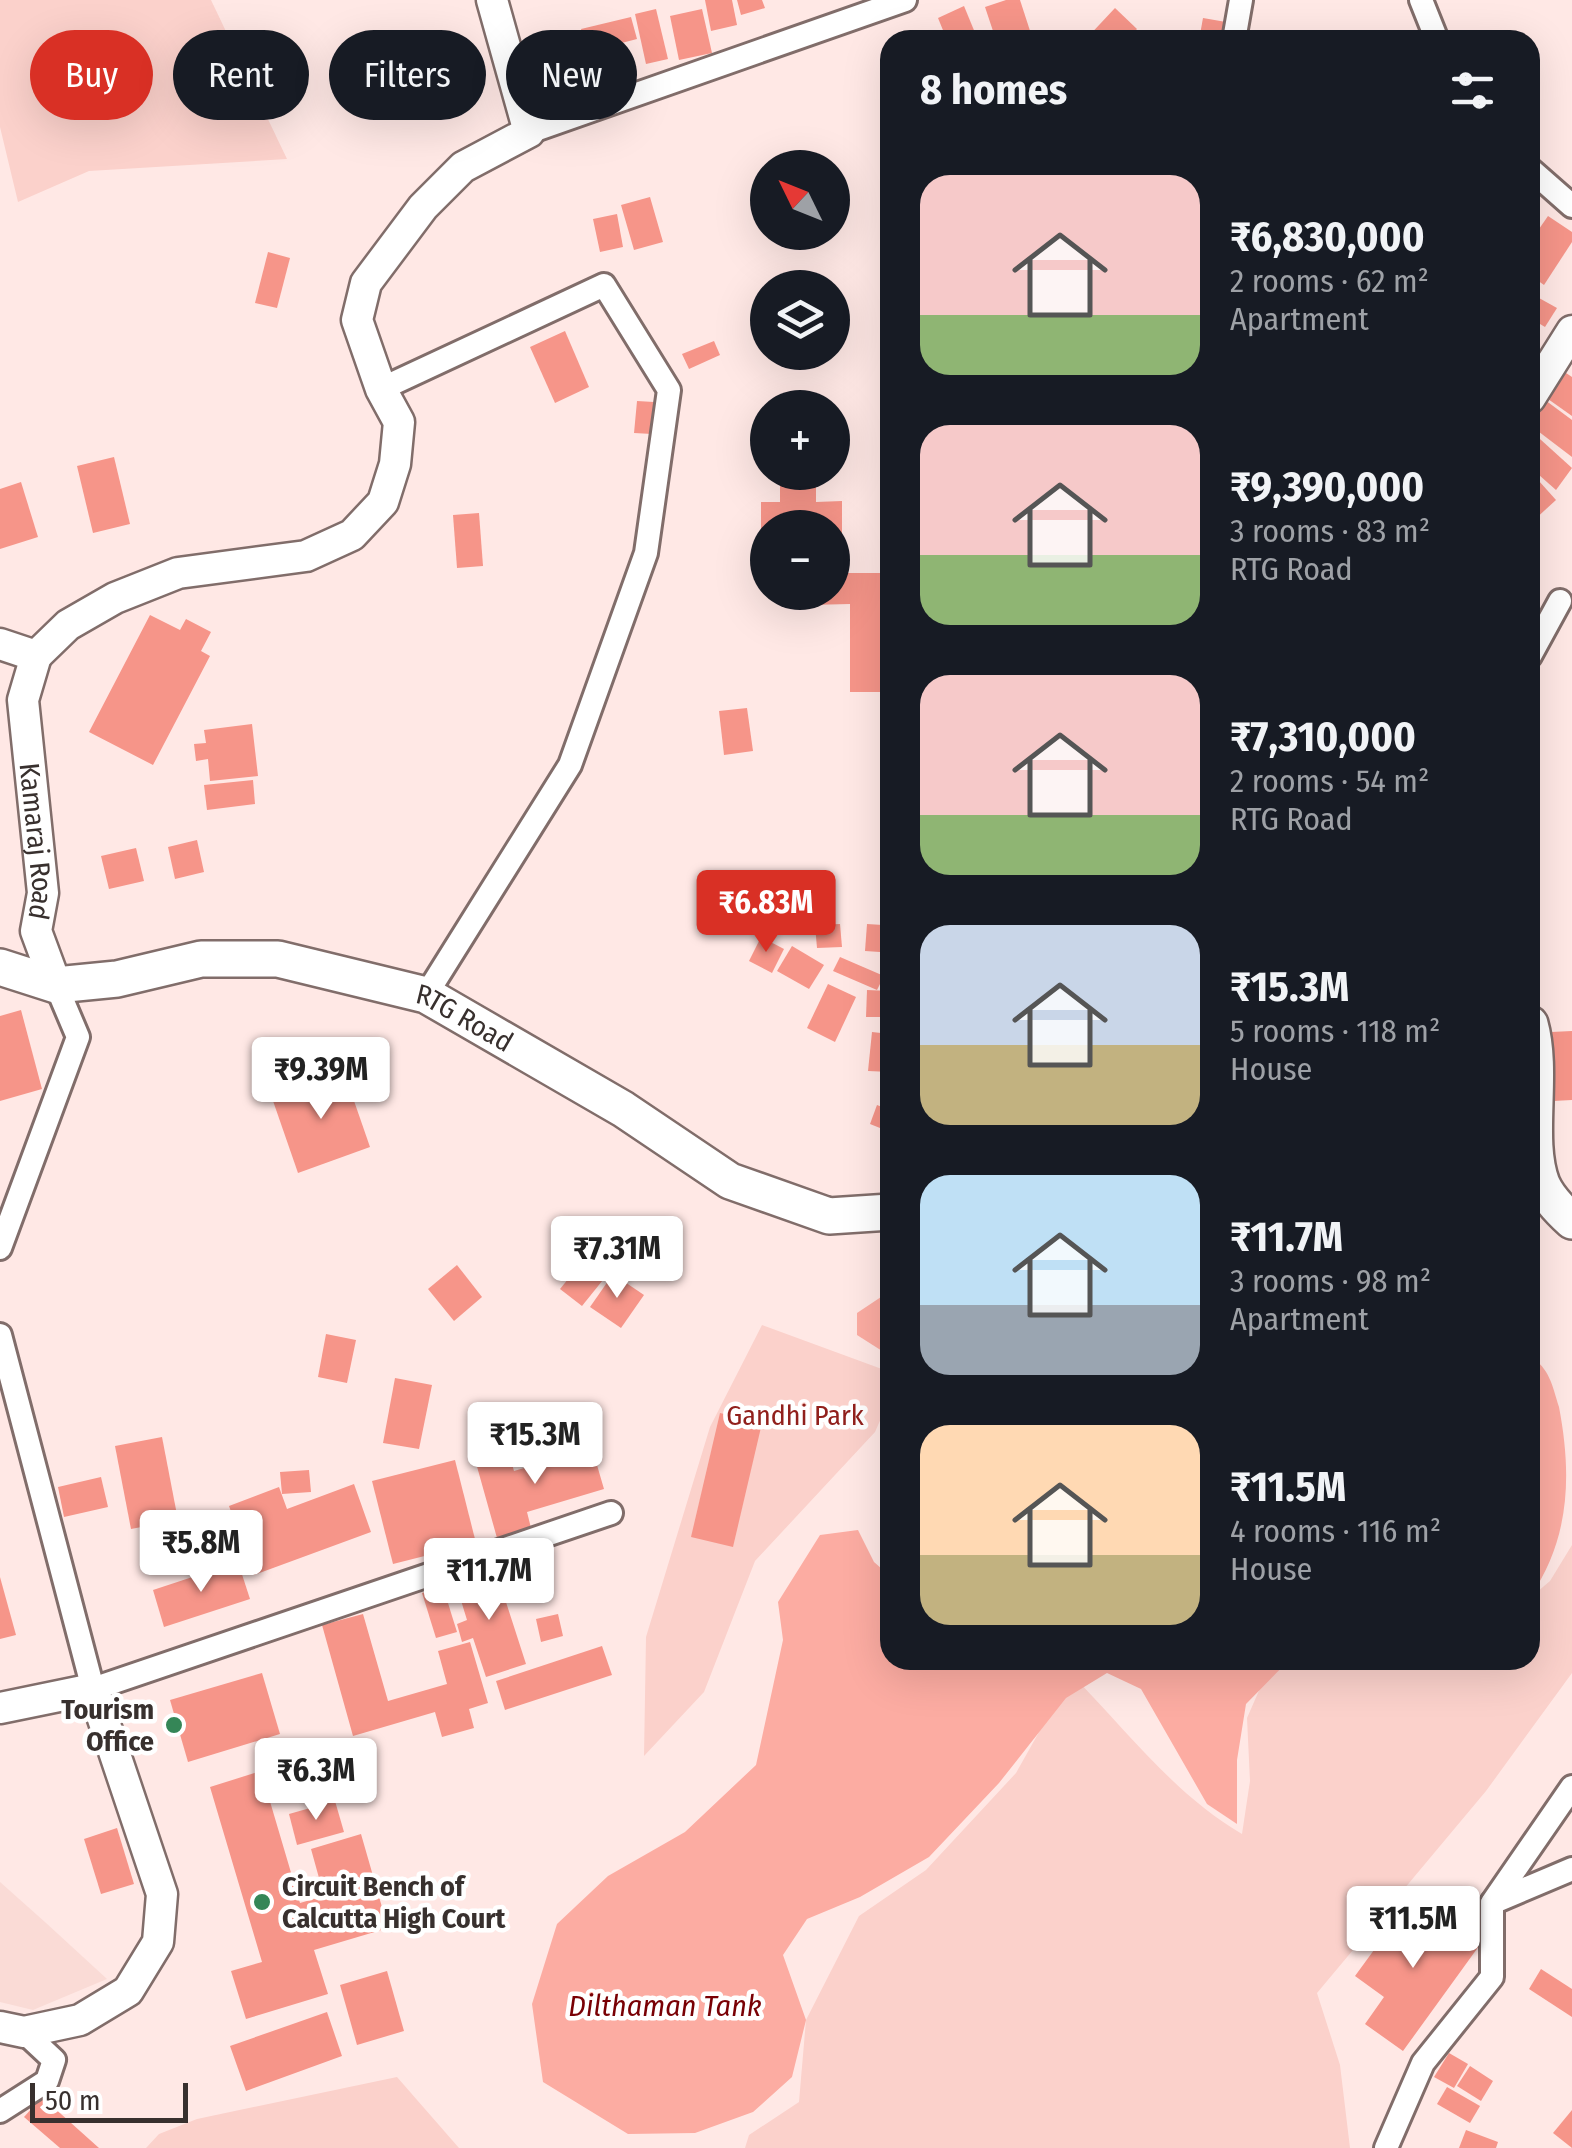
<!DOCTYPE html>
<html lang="en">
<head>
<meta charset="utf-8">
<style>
	body { margin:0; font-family:"Fira Sans Condensed",sans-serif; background:#20242c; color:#f1f3f6; height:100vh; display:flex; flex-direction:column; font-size:38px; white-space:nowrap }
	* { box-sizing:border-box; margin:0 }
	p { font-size:32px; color:#9ea1a6 }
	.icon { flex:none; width:55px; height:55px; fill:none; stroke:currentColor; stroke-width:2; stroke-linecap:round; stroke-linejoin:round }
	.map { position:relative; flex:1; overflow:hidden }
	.sheet { position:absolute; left:880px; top:30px; width:660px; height:1640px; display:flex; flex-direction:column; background:#171b24; border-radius:30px; box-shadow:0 10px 40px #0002 }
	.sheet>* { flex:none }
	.banner { position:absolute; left:30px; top:30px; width:700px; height:90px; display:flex; gap:20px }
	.needle { width:65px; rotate:313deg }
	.controls { position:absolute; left:750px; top:150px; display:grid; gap:20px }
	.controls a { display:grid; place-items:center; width:100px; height:100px; border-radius:50%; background:#171b24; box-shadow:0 10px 40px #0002; font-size:50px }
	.scale { position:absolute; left:30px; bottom:25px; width:158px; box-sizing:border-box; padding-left:10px; border:5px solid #38302e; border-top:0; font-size:28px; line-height:35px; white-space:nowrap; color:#38302e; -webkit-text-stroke:8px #fff; paint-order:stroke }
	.price { position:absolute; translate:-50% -85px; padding:0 22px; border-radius:10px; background:#fff; color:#222; font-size:32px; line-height:65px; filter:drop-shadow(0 2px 5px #0008) }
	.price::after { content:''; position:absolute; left:50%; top:60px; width:30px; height:22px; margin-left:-15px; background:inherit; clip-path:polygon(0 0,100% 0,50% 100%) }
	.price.selected { background:#d93025; color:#fff }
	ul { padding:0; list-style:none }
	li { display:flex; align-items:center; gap:30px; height:250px; padding:0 40px }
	li span { display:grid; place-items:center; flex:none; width:280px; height:200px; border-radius:30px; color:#555 }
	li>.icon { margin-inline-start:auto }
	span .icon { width:120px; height:120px; fill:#fffc; stroke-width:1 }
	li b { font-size:42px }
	h2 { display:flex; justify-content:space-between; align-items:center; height:120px; padding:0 40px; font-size:42px }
	.tag { padding:0 35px; border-radius:45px; background:#171b24; box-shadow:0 10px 40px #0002; font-size:35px; line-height:90px }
	.tag.selected { background:#d93025; color:#fff }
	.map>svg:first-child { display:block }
</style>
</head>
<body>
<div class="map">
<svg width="1572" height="2148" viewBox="0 0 1572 2148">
	<rect width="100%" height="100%" fill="#ffe8e5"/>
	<polygon fill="#fadbd6" points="0,1882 46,1923 107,1979 33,2010 0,2002"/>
	<g fill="#fbd1cb">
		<polygon points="0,0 211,0 287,159 89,171 18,202 0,127"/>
		<polygon points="762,1325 890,1372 890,1398 875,1432 755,1561 704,1692 644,1756 646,1637 710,1427"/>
		<path d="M1572,1545V1673L1486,1791L1317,1993L1340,2065L1350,2148H745L749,2135L799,2102L806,2020L859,1916L926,1870L1016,1773L1052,1709L1078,1681C1129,1734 1178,1797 1242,1834L1250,1781L1247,1718L1272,1661L1530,1660V1598L1550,1581Z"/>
		<polygon points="397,2077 459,2148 146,2148 159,2134 197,2119"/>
	</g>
	<g fill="#fcaca2">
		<polygon points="881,1297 890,1300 890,1356 857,1335 857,1313"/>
		<path d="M1530,1356C1550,1369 1552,1385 1559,1407C1572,1475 1570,1539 1530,1597Z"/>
		<polygon points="858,1530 874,1562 890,1576 890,1660 1289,1660 1246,1704 1237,1760 1237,1824 1207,1804 1141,1689 1107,1673 1066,1698 999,1783 929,1857 860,1897 807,1919 783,1955 806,2020 792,2077 753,2112 695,2133 628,2134 543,2082 532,2004 557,1924 608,1876 685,1832 756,1765 783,1640 778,1602 820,1535"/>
	</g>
	<g fill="#f69589">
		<polygon points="705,0 732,0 737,25 711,31"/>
		<polygon points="737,0 762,0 765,8 741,15"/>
		<polygon points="1006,0 1020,0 1033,40 996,40 985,7"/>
		<polygon points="964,6 978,40 947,40 938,18"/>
		<polygon points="1115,8 1137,29 1127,40 1085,40"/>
		<polygon points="656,9 668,59 646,64 635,14"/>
		<polygon points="702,9 712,53 679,60 670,16"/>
		<polygon points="631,17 637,39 587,52 581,29"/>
		<polygon points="1203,18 1226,22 1223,40 1199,40"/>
		<polygon points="650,197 663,242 634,250 621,205"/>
		<polygon points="617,214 623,247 600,252 593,219"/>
		<polygon points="1548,216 1572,232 1572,242 1544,285 1530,275 1530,242"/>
		<polygon points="268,252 290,258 277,308 255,303"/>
		<polygon points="1539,298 1557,308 1545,327 1530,318"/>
		<polygon points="565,331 589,387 555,403 530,347"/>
		<polygon points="714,341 720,355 689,369 682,354"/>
		<polygon points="1566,373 1572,377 1572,416 1548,399"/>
		<polygon points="1545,400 1572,420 1572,457 1530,425 1530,420"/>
		<polygon points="637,401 654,402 652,434 634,433"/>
		<polygon points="1530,430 1572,468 1556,490 1530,467"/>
		<polygon points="114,457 130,524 93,533 77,466"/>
		<polygon points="1530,471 1556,500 1533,521 1530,517"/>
		<polygon points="816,474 816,502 842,501 842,556 832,557 832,528 768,528 768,566 761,566 761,502 780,502 780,475"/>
		<polygon points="21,482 38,537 0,549 0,489"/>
		<polygon points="479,513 483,566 457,568 453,515"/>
		<polygon points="832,573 882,573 882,692 850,692 850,604 809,605 809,592 832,592"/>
		<polygon points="150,615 180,630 186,619 211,632 201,651 210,656 153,765 89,732"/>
		<polygon points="747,708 753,751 724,755 719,711"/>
		<polygon points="252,724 258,776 210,781 208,759 196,761 194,744 206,743 204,730"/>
		<polygon points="253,780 255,804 207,810 204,785"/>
		<polygon points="197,840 204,872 175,879 168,847"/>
		<polygon points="136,848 144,881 109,889 101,856"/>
		<polygon points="840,924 842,947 817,948 815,925"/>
		<polygon points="867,924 883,925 880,952 865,951"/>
		<polygon points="761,937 784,949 772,973 749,961"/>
		<polygon points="792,946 824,965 809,989 777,971"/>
		<polygon points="840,957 884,976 877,990 833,971"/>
		<polygon points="828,984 856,997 835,1042 807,1028"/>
		<polygon points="867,990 890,991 890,1017 866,1017"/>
		<polygon points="21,1010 42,1089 0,1101 0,1016"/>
		<polygon points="1572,1031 1572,1100 1553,1101 1551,1032"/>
		<polygon points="872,1032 890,1034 890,1072 868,1071"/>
		<polygon points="344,1072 370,1147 298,1173 272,1098"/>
		<polygon points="877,1105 890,1110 890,1132 870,1124"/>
		<polygon points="594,1247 615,1265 582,1306 560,1289"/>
		<polygon points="457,1265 482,1297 454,1321 428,1289"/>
		<polygon points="613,1274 644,1295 621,1328 590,1307"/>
		<polygon points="326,1334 356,1340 347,1383 318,1377"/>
		<polygon points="395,1378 432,1385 419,1449 383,1443"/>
		<polygon points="720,1413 762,1423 733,1547 691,1537"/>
		<polygon points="162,1437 178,1520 131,1529 115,1446"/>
		<polygon points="592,1448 604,1489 527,1512 531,1528 497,1538 476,1463 509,1453 514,1471"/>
		<polygon points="455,1460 476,1543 393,1564 372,1481"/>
		<polygon points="309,1470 311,1492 282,1494 280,1472"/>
		<polygon points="101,1477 108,1507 64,1517 58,1487"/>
		<polygon points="354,1484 371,1532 254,1575 229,1506 279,1487 287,1509"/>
		<polygon points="238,1562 250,1599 164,1627 153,1590"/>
		<polygon points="495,1568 526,1664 486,1677 473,1638 462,1642 457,1624 467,1620 455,1581"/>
		<polygon points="0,1577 16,1635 0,1639"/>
		<polygon points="443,1587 457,1632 436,1638 422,1593"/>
		<polygon points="363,1614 388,1701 447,1684 438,1651 470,1642 488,1703 469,1709 474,1728 442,1737 435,1712 353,1736 322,1625"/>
		<polygon points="558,1614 563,1636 541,1642 536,1619"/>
		<polygon points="602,1646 612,1675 505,1710 496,1681"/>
		<polygon points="262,1673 280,1734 188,1762 170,1700"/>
		<polygon points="261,1771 300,1903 324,1896 311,1849 361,1834 388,1928 314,1950 328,1994 246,2019 231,1971 262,1962 210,1787"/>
		<polygon points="335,1801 344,1832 297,1845 289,1814"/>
		<polygon points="117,1828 134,1884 101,1894 84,1839"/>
		<polygon points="1412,1898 1479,1946 1403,2051 1365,2024 1384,1997 1355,1976"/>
		<polygon points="1541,1969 1572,1989 1572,2017 1529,1989"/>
		<polygon points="387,1971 404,2031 357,2045 340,1985"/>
		<polygon points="327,2012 342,2056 246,2091 230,2046"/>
		<polygon points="1449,2053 1468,2064 1454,2088 1434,2077"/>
		<polygon points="1470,2066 1493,2081 1481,2101 1457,2086"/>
		<polygon points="1447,2087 1480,2106 1470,2123 1437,2104"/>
		<polygon points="42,2097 99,2148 60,2148 24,2117"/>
		<polygon points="1572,2110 1572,2148 1553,2133"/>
		<polygon points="1466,2130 1498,2142 1496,2148 1459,2148"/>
	</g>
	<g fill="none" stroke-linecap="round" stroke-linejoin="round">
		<g stroke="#816d6a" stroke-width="28">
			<g id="street">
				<polyline points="1421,0 1437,40"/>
				<polyline points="1234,40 1241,0"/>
				<polyline points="529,132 905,0"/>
				<polyline points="1530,169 1572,206"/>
				<polyline points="381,389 604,285 669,390 646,553 570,765 426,995"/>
				<polyline points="1530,656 1560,601"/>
				<polyline points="0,1248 78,1037 56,985"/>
				<polyline points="0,1335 93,1689 611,1513"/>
				<polyline points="1492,1903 1572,1869"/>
				<polyline points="0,2111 47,2081 54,2060 24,2032"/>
				<polyline points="1386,2148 1423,2063 1492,1977 1492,1903 1572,1787"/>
			</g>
		</g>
		<g stroke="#816d6a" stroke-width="35">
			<g id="secondary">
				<polyline points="1530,398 1572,331"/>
				<polyline points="0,644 36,656 68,625 115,598 178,573 306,556 352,535 383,502 395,464 399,422 381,389 357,320 366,283 423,207 463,167 529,132 492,0"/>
				<path id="s1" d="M36,656L23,700L43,893L36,931L56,985"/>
				<polyline points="0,1708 93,1689 162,1894 158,1942 128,1991 80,2020 24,2032 0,2027"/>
			</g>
		</g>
		<g stroke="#816d6a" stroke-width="40">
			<g id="primary">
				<path id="s2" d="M0,967L56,985L117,979L201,959H278L426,995L623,1109L730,1181L829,1216L890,1212"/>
				<path d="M1530,1024C1544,1074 1525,1140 1542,1184C1548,1198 1561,1211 1572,1221"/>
			</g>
		</g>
		<use href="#street" stroke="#fff" stroke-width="22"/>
		<use href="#secondary" stroke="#fff" stroke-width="30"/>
		<use href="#primary" stroke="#fff" stroke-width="35"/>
	</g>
	<g fill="#358657" stroke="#fff" stroke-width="4">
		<circle cx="174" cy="1725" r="10"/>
		<circle cx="262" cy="1902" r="10"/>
	</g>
	<g text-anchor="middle" stroke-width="9" stroke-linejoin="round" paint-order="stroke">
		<g font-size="28" fill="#38302e" stroke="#fff">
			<text dy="10" stroke="none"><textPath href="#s1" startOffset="188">Kamaraj Road</textPath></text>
			<text dy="10" stroke="none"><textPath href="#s2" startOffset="480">RTG Road</textPath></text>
		</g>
		<g font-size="28" fill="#91201c" stroke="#fff">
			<text x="795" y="1425">Gandhi Park</text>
		</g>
		<g font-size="28" font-weight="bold" fill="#38302e" stroke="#fff" text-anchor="end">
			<text x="154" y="1719">Tourism<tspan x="154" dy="32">Office</tspan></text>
			<text x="282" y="1896" text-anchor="start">Circuit Bench of<tspan x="282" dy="32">Calcutta High Court</tspan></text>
		</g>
		<g font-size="30" font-style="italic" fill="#790004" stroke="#fff">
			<text x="665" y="2016">Dilthaman Tank</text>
		</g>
	</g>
</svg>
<div class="controls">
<a><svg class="needle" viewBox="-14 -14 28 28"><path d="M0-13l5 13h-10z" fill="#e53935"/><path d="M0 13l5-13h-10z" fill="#9ea1a6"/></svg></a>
<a><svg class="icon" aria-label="layers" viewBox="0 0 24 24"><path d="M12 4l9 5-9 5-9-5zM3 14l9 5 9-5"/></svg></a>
<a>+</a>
<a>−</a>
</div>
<div class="scale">50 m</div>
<b class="price selected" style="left:766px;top:955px">₹6.83M</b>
<b class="price" style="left:321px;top:1122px">₹9.39M</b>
<b class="price" style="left:617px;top:1301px">₹7.31M</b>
<b class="price" style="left:535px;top:1487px">₹15.3M</b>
<b class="price" style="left:201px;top:1595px">₹5.8M</b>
<b class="price" style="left:489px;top:1623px">₹11.7M</b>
<b class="price" style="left:316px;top:1823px">₹6.3M</b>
<b class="price" style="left:1413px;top:1971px">₹11.5M</b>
<div class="banner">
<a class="tag selected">Buy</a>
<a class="tag">Rent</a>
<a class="tag">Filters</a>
<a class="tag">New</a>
</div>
<section class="sheet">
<h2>8 homes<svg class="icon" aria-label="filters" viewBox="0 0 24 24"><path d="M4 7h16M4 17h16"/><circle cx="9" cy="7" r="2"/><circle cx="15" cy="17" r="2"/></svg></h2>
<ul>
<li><span style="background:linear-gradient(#f6c9c9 70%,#8fb573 0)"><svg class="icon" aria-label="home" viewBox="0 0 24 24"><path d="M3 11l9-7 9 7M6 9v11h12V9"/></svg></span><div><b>₹6,830,000</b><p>2 rooms · 62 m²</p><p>Apartment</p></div></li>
<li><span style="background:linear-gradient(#f6c9c9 65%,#8fb573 0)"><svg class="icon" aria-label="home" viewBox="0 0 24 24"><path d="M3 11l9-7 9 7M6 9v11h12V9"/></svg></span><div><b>₹9,390,000</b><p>3 rooms · 83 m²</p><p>RTG Road</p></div></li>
<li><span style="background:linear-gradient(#f6c9c9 70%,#8fb573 0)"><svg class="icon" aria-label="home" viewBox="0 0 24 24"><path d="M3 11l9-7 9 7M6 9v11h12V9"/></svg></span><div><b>₹7,310,000</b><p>2 rooms · 54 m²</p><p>RTG Road</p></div></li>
<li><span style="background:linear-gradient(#c9d6e8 60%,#c2b280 0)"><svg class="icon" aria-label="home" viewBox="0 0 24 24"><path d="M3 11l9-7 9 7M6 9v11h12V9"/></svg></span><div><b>₹15.3M</b><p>5 rooms · 118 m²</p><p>House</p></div></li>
<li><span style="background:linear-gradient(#bfe0f5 65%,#9aa5b1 0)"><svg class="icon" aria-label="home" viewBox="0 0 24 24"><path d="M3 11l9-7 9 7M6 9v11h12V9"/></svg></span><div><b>₹11.7M</b><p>3 rooms · 98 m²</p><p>Apartment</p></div></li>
<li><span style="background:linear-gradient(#ffd9b3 65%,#c2b280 0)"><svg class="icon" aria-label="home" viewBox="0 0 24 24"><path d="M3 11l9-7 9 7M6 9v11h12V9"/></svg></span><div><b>₹11.5M</b><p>4 rooms · 116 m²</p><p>House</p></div></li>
</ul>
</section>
</div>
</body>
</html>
